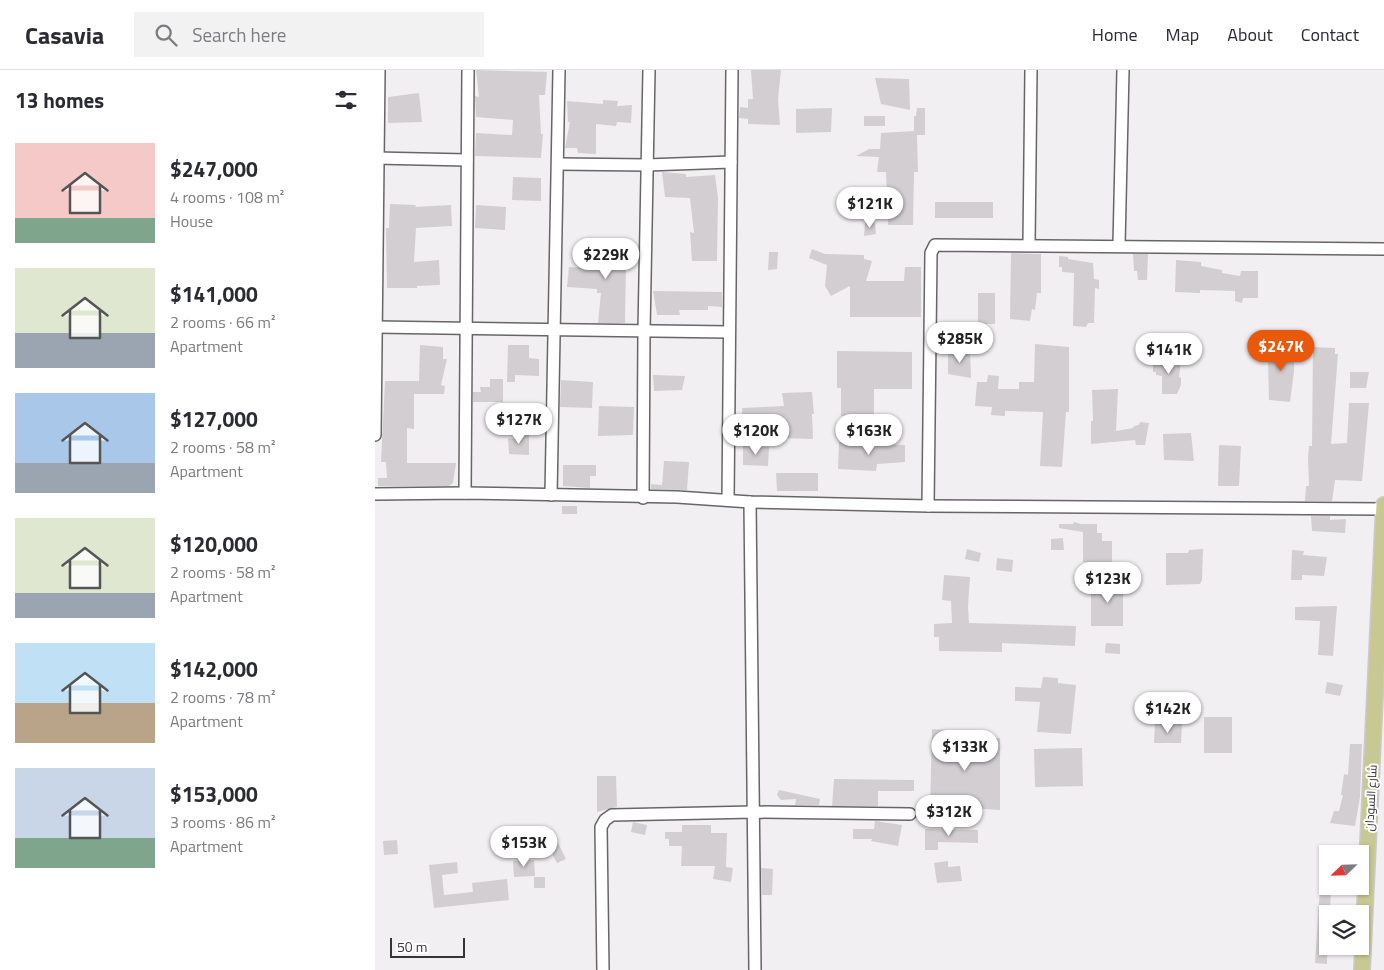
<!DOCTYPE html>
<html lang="en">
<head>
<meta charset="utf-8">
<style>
	body { margin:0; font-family:"Titillium Web",Cairo,sans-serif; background:#f2f2f3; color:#2b2b33; height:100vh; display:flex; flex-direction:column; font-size:19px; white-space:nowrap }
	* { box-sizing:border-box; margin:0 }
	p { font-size:16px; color:#7c7c81 }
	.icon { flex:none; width:28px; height:28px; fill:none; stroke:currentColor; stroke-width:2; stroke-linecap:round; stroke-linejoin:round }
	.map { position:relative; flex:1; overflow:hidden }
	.sheet { display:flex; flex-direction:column; background:#fff; width:375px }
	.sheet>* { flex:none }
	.needle { width:32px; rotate:247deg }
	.fabs { position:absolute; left:944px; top:775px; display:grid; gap:10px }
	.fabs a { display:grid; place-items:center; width:50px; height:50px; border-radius:0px; background:#fff; box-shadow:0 1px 4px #0004; font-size:25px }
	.scale { position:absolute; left:15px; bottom:12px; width:75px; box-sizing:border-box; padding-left:5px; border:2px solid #363536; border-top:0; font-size:14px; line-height:18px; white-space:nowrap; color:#363536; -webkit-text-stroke:4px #fffdfe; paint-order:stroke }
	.price { position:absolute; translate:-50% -42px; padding:0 11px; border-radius:18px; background:#fff; color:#222; font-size:16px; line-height:32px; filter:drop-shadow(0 1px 2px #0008) }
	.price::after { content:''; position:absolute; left:50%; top:30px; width:15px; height:11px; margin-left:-8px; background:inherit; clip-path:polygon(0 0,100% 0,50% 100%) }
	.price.selected { background:#ea580c; color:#fff }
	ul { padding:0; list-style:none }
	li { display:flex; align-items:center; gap:15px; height:125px; padding:0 15px }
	li span { display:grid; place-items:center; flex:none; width:140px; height:100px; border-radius:0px; color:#555 }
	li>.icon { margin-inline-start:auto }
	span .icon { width:60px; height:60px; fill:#fffc; stroke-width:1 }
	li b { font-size:21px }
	h2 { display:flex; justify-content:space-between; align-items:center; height:60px; padding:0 15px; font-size:21px }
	header { display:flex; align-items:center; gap:30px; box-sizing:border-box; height:70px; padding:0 25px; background:#fff; border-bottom:1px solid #e1e1e2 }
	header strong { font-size:24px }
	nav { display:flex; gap:28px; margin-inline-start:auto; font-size:18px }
	.search { width:350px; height:45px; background:#f2f2f3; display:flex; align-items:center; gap:12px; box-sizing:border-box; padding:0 18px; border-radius:0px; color:#7c7c81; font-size:19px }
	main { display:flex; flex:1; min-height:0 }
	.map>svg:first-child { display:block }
</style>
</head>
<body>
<header>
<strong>Casavia</strong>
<div class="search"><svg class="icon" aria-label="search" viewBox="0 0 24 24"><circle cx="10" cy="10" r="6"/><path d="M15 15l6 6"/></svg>Search here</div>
<nav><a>Home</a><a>Map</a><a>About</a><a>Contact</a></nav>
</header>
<main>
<section class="sheet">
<h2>13 homes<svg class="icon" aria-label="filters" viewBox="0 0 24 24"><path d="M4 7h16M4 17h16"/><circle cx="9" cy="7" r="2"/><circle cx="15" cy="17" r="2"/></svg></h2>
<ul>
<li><span style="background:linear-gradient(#f6c9c9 75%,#7fa58c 0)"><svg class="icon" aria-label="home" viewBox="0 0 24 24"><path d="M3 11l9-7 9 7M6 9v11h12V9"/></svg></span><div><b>$247,000</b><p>4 rooms · 108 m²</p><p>House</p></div></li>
<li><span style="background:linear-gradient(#dfe7d0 65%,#9aa5b1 0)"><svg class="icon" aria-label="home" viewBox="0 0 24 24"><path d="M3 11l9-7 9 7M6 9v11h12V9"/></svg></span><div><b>$141,000</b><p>2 rooms · 66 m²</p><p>Apartment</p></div></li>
<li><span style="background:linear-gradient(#a9c7e8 70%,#9aa5b1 0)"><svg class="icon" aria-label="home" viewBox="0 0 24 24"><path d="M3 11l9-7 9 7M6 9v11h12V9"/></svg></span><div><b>$127,000</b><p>2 rooms · 58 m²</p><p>Apartment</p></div></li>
<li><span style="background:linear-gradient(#dfe7d0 75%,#9aa5b1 0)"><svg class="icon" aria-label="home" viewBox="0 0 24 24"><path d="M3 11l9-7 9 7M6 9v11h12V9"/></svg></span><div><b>$120,000</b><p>2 rooms · 58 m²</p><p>Apartment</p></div></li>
<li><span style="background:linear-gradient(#bfe0f5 60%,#b9a48a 0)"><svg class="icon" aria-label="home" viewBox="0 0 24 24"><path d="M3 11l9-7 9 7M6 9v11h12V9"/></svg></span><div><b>$142,000</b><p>2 rooms · 78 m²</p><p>Apartment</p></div></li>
<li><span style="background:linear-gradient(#c9d6e8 70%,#7fa58c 0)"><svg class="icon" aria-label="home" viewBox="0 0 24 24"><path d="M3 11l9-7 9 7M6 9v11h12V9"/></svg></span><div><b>$153,000</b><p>3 rooms · 86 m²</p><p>Apartment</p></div></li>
</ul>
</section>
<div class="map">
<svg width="1009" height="900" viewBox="0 0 1009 900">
	<rect width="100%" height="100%" fill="#f2eff2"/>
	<g fill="#d2ced1">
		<polygon points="101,0 172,2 170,25 164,25 166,64 168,64 166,88 100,86 101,63 137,65 138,50 101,47 100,26 104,27"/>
		<polygon points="376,0 406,0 403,29 405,55 373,54 373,49 364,48 365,37 373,38 373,29 378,29"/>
		<polygon points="500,8 534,9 535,40 506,34"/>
		<polygon points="44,23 47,52 13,53 13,27"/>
		<polygon points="228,30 243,31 242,36 257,35 256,53 242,52 241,56 221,54 221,84 203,83 202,78 190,78 195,52 193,52 192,31 228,34"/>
		<polygon points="457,38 456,62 421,63 421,39"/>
		<polygon points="542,38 550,38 550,65 542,65 543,102 539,102 538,155 513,155 511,102 502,102 504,87 481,86 494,79 505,79 506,63 539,61 539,46 541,46"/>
		<rect x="489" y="46" width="21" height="10"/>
		<polygon points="287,102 311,104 311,107 340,105 343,128 342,191 317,191 315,162 319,163 315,128 290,127"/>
		<polygon points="138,107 166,108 166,131 137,130"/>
		<rect x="560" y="132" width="58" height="16"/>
		<polygon points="15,134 41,135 40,137 76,135 77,156 41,158 39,192 64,190 65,215 42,216 42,218 12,218 11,158 14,158"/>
		<polygon points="101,135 131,137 130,160 100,158"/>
		<polygon points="490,153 500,153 501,164 489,166"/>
		<polygon points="229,168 255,170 254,193 251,193 250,253 223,253 226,223 222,223 222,219 192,217 194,197 209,198 209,193 227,194"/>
		<polygon points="437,179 450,184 489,185 489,189 497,191 491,211 529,211 530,197 546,197 546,247 475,247 475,216 456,226 450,216 452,195 434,188"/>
		<polygon points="394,182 403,182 402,199 393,200"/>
		<polygon points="636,183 666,184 666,223 662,223 660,240 657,239 655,251 635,249"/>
		<polygon points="758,184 773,184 772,210 763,210 762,201 759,201"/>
		<polygon points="684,186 693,187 693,189 718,193 719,209 724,210 724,219 720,218 719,253 713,253 711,257 698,256 699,203 687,202 687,197 684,197"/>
		<polygon points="801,190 826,192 826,196 847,200 847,203 865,206 866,201 883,201 883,228 868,228 867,233 860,231 860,221 825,220 825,223 800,222"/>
		<polygon points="278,221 347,222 347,237 333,236 333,240 304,240 305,245 282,245"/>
		<rect x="603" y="223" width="17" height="31"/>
		<polygon points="897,273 919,273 919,302 915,332 894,330 893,289 897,290"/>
		<polygon points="660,274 694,277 694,342 691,342 687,397 665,396 668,342 630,341 630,346 616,345 617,337 600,336 602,312 612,312 613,305 624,306 623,319 644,319 644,312 659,312"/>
		<polygon points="45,275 68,277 68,289 72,289 66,315 70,316 69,324 39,324 39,359 32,358 32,393 81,393 78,413 74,416 3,416 3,408 12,408 11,392 6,392 10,311 44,311"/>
		<polygon points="133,275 154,275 154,288 164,289 164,306 140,305 140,312 132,312"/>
		<polygon points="938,277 960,278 960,284 963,284 956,374 972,373 974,333 994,333 987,411 960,410 957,431 930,431 931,416 934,416 933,388 934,376 937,376"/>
		<polygon points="595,279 596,308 573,304 573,283"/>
		<polygon points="462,281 537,282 537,319 499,319 499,345 466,346 466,318 462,318"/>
		<polygon points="788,289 806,289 804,307 806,308 806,315 802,324 787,324 787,306 781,305 781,302 778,302 778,294 788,294"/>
		<polygon points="975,302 994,302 991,318 975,318"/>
		<polygon points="278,305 310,306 307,320 279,321"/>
		<polygon points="115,309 128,309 128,332 98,332 98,322 106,322 105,317 115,317"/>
		<polygon points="186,310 218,312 217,338 185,337"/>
		<polygon points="743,319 741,361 758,358 759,356 764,355 765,352 774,353 770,375 761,375 760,370 716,374 716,351 718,351 717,320"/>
		<polygon points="437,322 439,344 437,344 438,369 406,368 406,358 368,358 367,338 409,336 407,323"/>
		<polygon points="224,336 259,337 258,365 223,366"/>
		<polygon points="816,363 819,391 789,390 788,364"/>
		<polygon points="145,364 154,364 154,385 134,384 133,368 142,369"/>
		<polygon points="464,372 530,375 530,392 502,394 501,401 463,399"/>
		<polygon points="844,375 866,376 864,416 843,416"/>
		<polygon points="368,376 394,377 393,396 368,395"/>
		<polygon points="289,391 314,392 312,420 276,419 276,414 287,415"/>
		<polygon points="188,395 221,395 221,406 215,406 215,418 188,416"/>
		<polygon points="401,403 443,403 443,421 402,421"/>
		<rect x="187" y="436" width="15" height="8"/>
		<polygon points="936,446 955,446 955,450 971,449 970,463 937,461"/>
		<polygon points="699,452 706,454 722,454 722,463 727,463 727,471 737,471 737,492 708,492 708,462 684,458 684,454 698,454"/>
		<polygon points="688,468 689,480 676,480 676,469"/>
		<polygon points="592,479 606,483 604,492 590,489"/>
		<polygon points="828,479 827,510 825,514 791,515 791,483 813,483 814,480"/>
		<polygon points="917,480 929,481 928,485 952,487 949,506 927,505 927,510 916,510"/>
		<polygon points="622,488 638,490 637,502 621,500"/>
		<polygon points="569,505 595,507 593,536 594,553 701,556 700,576 627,573 627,582 564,581 564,567 559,567 559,554 577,553 576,531 567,530"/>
		<polygon points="726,509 748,509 748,556 716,556 716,517 726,517"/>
		<polygon points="962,536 958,586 943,585 945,551 920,550 920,537"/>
		<polygon points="731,573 745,574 745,584 730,583"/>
		<polygon points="668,607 683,608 683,613 701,615 696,664 662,662 665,632 640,631 640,617 666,618"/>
		<polygon points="952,612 968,615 965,626 950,623"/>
		<rect x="829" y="647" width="28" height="36"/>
		<polygon points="780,654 807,654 806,673 779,673"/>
		<polygon points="557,659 573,660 573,664 590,664 589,670 625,668 625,740 593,738 593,735 571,735 570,742 555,742"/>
		<polygon points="975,674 987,674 985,727 980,756 955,753 959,741 964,741 968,725 966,725 969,704 973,705"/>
		<polygon points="707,678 708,716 660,717 659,679"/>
		<polygon points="222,706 241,706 242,737 222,742"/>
		<polygon points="459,709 539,710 539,721 503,721 503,736 457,736"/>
		<polygon points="404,720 445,729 444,735 420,735 421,729 406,730 402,725"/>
		<polygon points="500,751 527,755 523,776 496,771 497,769 478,769 478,759 499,759"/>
		<polygon points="258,752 272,755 270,765 256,762"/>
		<polygon points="307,755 336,755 336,763 352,763 351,797 358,798 356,812 338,809 340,796 306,796 307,776 294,776 294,769 290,769 290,762 307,762"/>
		<polygon points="550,759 603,760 603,773 563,772 563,780 550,780"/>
		<polygon points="22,770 23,784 9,785 8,771"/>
		<polygon points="182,771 191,789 182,793 173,776"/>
		<polygon points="159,790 160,806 139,807 138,791"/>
		<polygon points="573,791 573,797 585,796 587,811 562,813 559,793"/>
		<polygon points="82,792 83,803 67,805 69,825 98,822 97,813 132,809 134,830 59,838 54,795"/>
		<polygon points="386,798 398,799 397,825 387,825"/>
		<rect x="159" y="807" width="11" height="11"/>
		<polygon points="945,817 956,818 955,844 952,844 952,894 940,893"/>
	</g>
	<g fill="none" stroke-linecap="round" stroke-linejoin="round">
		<g stroke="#686567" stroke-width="14">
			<g id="minor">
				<polyline points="0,88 92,90"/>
				<polyline points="183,94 272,95 356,92"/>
				<polyline points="654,174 656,0"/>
				<polyline points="744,175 748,0"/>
				<polyline points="0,257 354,262"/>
				<polyline points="0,365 4,0"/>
				<polyline points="90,423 93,0"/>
				<polyline points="0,424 90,423 302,427 375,432 553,436 1009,439"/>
				<polyline points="176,425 184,0"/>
				<polyline points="268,428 269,261 274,0"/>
				<polyline points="353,430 357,0"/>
				<polyline points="375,432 380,900"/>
				<polyline points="553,436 556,183 560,175 1009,179"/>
				<polyline points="228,900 226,757 230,750 237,745 379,742 535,744"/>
			</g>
		</g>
		<g stroke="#cbcacb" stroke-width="18">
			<polyline id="major" points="987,900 1009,435"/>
		</g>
		<use href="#minor" stroke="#fff" stroke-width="11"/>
		<use href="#major" stroke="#c8c992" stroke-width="15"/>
	</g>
	<g text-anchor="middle" stroke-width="4" stroke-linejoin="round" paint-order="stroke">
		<g font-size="12" fill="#363536" stroke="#fffdfe">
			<text transform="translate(996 728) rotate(-87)" y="4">شارع السودان</text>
		</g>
	</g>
</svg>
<div class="fabs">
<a><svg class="needle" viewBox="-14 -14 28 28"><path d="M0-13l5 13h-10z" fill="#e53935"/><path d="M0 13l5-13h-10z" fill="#7c7c81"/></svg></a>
<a><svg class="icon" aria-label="layers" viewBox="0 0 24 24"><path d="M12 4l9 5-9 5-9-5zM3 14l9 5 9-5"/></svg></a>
</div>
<div class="scale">50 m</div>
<b class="price" style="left:495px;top:159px">$121K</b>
<b class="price" style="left:231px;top:210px">$229K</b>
<b class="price" style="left:585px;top:294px">$285K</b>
<b class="price selected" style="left:906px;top:302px">$247K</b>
<b class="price" style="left:794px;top:305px">$141K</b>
<b class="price" style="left:144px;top:375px">$127K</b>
<b class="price" style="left:381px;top:386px">$120K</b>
<b class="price" style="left:494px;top:386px">$163K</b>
<b class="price" style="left:733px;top:534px">$123K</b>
<b class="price" style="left:793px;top:664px">$142K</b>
<b class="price" style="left:590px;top:702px">$133K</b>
<b class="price" style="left:574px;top:767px">$312K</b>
<b class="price" style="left:149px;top:798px">$153K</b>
</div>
</main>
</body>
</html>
